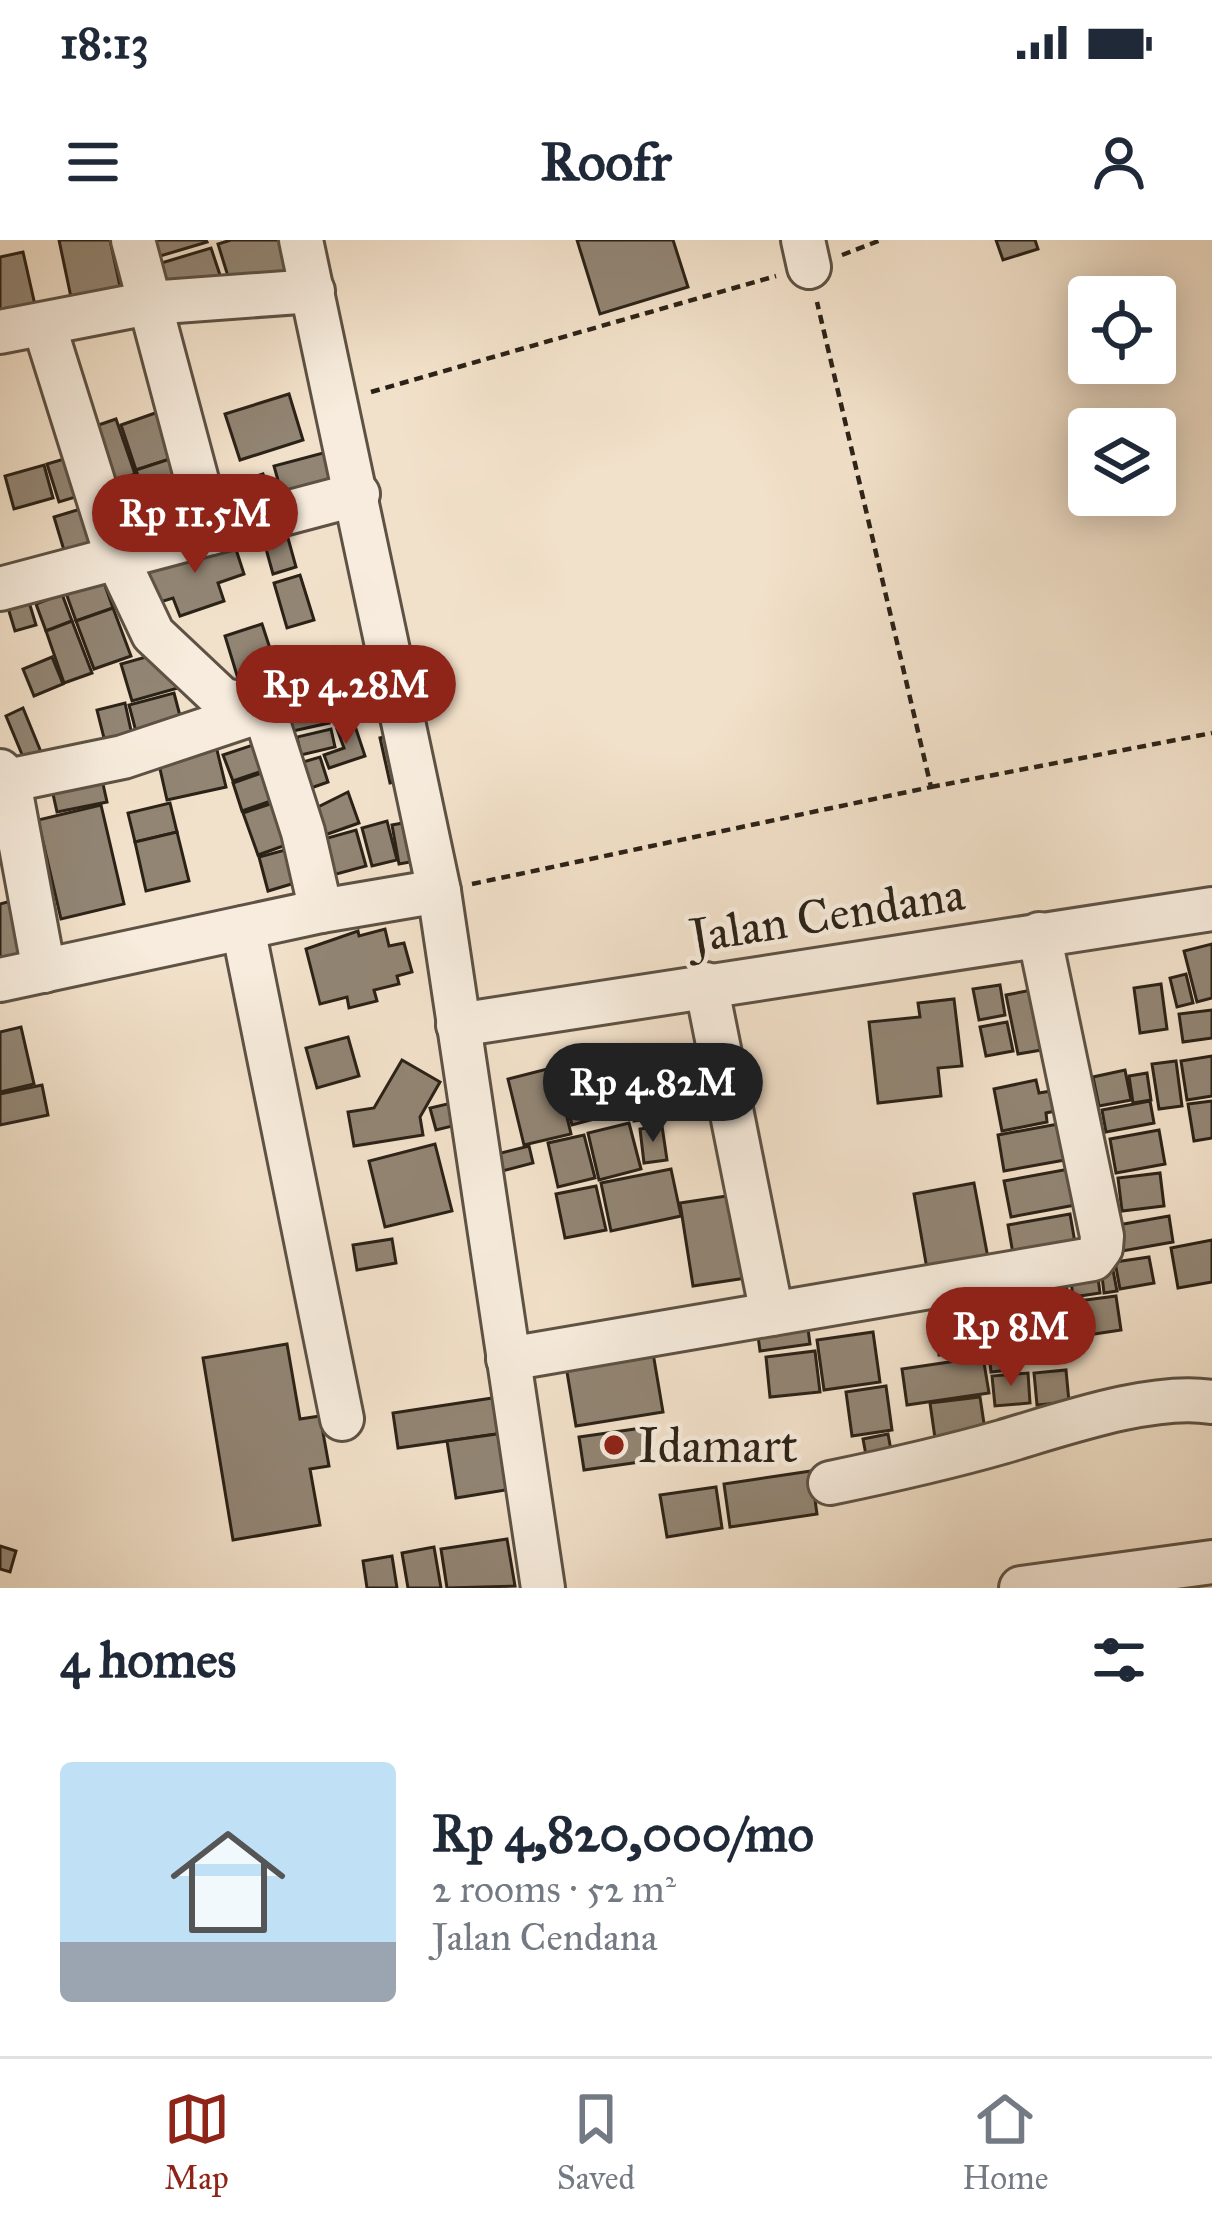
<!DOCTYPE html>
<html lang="en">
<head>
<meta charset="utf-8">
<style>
	body { margin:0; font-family:"IM FELL Great Primer",serif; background:#f6f6f7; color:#1f2937; height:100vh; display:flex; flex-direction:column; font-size:45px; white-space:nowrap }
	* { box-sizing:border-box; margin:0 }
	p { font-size:39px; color:#747a83 }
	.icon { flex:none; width:66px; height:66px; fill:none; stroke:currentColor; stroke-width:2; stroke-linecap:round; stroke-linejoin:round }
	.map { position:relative; height:1348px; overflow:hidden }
	.panel { display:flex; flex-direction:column; background:#fff; flex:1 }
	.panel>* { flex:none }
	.fabs { position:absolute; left:1068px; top:36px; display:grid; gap:24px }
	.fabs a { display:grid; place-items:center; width:108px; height:108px; border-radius:12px; background:#fff; box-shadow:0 6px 30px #0003; font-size:60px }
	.price { position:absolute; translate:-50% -102px; padding:0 27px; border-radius:42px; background:#8f2418; color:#fff; font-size:39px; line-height:78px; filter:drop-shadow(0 3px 6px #0008) }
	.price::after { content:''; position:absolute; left:50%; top:72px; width:36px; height:27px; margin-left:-18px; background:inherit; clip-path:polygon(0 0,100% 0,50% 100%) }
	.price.selected { background:#222; color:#fff }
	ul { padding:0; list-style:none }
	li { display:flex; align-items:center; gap:36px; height:300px; padding:0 60px }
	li+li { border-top:3px solid #e0e1e3 }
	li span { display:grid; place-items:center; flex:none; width:336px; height:240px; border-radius:12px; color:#555 }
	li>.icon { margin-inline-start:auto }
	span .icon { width:144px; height:144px; fill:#fffc; stroke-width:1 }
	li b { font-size:51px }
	h2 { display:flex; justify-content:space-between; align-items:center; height:144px; padding:0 60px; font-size:51px }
	.status { display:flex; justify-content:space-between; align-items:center; height:84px; padding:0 60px; background:#fff; direction:ltr }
	.status svg { height:33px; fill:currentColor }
	header { display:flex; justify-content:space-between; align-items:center; height:156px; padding:0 60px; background:#fff; font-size:54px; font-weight:700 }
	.tab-bar { display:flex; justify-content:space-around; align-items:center; height:168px; border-top:3px solid #e0e1e3; background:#fff; font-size:33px; color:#747a83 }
	.tab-bar a { display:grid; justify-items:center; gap:6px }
	.tab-bar .selected { color:#8f2418 }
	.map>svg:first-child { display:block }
</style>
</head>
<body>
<div class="status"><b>18:13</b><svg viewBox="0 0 49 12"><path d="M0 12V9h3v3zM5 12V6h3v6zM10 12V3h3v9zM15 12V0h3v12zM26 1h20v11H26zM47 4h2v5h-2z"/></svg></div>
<header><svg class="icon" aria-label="menu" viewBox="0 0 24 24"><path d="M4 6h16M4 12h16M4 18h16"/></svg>Roofr<svg class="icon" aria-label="person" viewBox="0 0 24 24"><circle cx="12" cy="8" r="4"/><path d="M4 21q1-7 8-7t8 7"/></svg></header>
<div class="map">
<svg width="1212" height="1348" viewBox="0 0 1212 1348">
	<rect width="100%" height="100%" fill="#f2e1ca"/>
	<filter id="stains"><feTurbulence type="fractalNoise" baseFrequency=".00167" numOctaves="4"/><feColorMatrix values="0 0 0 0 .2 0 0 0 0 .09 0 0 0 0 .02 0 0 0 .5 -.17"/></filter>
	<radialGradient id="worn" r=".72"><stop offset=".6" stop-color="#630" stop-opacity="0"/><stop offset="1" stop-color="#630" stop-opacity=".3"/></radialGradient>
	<g fill="#928574" stroke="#2b2217" stroke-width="3">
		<polygon points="59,0 110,0 121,51 72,62"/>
		<polygon points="152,0 206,0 207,2 157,17"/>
		<polygon points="231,0 288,0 296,28 231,46 218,4"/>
		<polygon points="577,0 673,0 688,47 600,74"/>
		<polygon points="996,0 1035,0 1038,9 1003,20"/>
		<polygon points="211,8 220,35 166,50 158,24"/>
		<polygon points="23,12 37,74 0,82 0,17"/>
		<polygon points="289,154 303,200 240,220 225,174"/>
		<polygon points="161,171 176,217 136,230 121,185"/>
		<polygon points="116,179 135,234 105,244 87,189"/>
		<polygon points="338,209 350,251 286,269 274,226"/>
		<polygon points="81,214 92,252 59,262 47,224"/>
		<polygon points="176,217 196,274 155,287 136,230"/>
		<polygon points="44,225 53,258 14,269 5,236"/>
		<polygon points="263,234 274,269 239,280 228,245"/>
		<polygon points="137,238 157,294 122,306 103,250"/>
		<polygon points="97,264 101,317 66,317 54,277"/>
		<polygon points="286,291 296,327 273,334 263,298"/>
		<polygon points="232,297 244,334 218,343 224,361 180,376 173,358 157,363 144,326"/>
		<polygon points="300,335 314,380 287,388 274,343"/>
		<polygon points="103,340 113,368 76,381 66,353"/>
		<polygon points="26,352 36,385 15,391 5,358"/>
		<polygon points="62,354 72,381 46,391 36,364"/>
		<polygon points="113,368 131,416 94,429 76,381"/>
		<polygon points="72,381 92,433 64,443 46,391"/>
		<polygon points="262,384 281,442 243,455 225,396"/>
		<polygon points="318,408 324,437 290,444 284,415"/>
		<polygon points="167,411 178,448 132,461 121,424"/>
		<polygon points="361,412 367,438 344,443 338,416"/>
		<polygon points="52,417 63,444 34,456 23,429"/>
		<polygon points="365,445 369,464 343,470 339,450"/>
		<polygon points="174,453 184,491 139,503 129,465"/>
		<polygon points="322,454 329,483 293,491 287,462"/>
		<polygon points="125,463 134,504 107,510 97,470"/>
		<polygon points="23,468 43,517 26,524 6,476"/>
		<polygon points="354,483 365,516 329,528 324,515 344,508 337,489"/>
		<polygon points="331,489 335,507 301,515 297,497"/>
		<polygon points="402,493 412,538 390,543 380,498"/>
		<polygon points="265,501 274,527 233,541 223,515"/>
		<polygon points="216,506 226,547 167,560 158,520"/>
		<polygon points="320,517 328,542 311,548 303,522"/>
		<polygon points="276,528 285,556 242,571 233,543"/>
		<polygon points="101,535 107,562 57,572 51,545"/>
		<polygon points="348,552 359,583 322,596 314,575 320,573 318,567"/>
		<polygon points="288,558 297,601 258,615 243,573"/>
		<polygon points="170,563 177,592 135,602 128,573"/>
		<polygon points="101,565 124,664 61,679 38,580"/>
		<polygon points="419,580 426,619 399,624 392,585"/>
		<polygon points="387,581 397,620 372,626 362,588"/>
		<polygon points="356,590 366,626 333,635 324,599"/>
		<polygon points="177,592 189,641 146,651 135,602"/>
		<polygon points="296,607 305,640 268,651 259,617"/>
		<polygon points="18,659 34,715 0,719 0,664"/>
		<polygon points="385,689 389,706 404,703 412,732 397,736 399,744 374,750 377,761 349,768 347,757 320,764 306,709 358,691 359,696"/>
		<polygon points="1212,704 1212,758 1197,762 1184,711"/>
		<polygon points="1186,734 1193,763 1177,767 1170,738"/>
		<polygon points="1161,744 1167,789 1140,793 1134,748"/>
		<polygon points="1000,745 1005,775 979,780 973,749"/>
		<polygon points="1048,747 1059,807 1018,814 1006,755"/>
		<polygon points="954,759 962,826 938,828 941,856 878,863 869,782 920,777 918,763"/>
		<polygon points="1212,770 1212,798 1183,802 1179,774"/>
		<polygon points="1007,782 1013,811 986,816 980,787"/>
		<polygon points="21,787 34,844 0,852 0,792"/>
		<polygon points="348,797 359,836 317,848 306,808"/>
		<polygon points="1212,816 1212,856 1187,860 1181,821"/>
		<polygon points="659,819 667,876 634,881 626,823"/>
		<polygon points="402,820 440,842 420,877 423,895 354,906 348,872 374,868"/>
		<polygon points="1176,821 1182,866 1159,869 1152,824"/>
		<polygon points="555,827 571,894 524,905 508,839"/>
		<polygon points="1125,830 1131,860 1099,866 1093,837"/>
		<polygon points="590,832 602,877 572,885 560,840"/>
		<polygon points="1147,833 1151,860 1133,863 1129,836"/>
		<polygon points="1036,840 1039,853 1051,851 1055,871 1046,873 1047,882 1002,891 994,849"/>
		<polygon points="42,845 48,875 0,885 0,854"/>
		<polygon points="460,861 465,883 436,890 430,868"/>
		<polygon points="1150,861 1154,883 1106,892 1102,870"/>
		<polygon points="1212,861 1212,898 1194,901 1188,864"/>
		<polygon points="1069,882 1076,918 1004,931 998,895"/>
		<polygon points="629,883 641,929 599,940 588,893"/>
		<polygon points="662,886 667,920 644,923 640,889"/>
		<polygon points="1159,890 1165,924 1116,933 1110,899"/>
		<polygon points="584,895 595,938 558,947 548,903"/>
		<polygon points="435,904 452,971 385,987 369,921"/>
		<polygon points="529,906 533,923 502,931 497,914"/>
		<polygon points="1080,927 1086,963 1011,977 1004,941"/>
		<polygon points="671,929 681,976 611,991 601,943"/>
		<polygon points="1160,933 1164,966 1122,971 1118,938"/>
		<polygon points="974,943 988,1018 927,1029 914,954"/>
		<polygon points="596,946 606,990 565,998 556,954"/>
		<polygon points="740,954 753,1037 693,1046 680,963"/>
		<polygon points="1070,974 1078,1020 1016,1031 1008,985"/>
		<polygon points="1169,976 1173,1002 1122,1011 1118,985"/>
		<polygon points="392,999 396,1023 357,1030 353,1005"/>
		<polygon points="1212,1000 1212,1042 1178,1048 1171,1008"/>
		<polygon points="1149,1017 1154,1043 1120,1049 1115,1022"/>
		<polygon points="1112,1025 1117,1051 1104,1053 1101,1027"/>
		<polygon points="1097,1030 1100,1053 1073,1057 1070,1034"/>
		<polygon points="1064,1032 1068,1056 1030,1061 1026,1038"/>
		<polygon points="985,1045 989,1072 938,1079 934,1053"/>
		<polygon points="1116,1056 1121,1090 1068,1098 1063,1063"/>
		<polygon points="1048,1066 1051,1092 1018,1097 1014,1071"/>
		<polygon points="806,1074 810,1104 760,1111 756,1081"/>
		<polygon points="994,1075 999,1106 939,1115 934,1085"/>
		<polygon points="873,1092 880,1142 824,1150 817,1100"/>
		<polygon points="287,1104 300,1179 320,1176 329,1226 310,1229 320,1285 233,1300 203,1118"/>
		<polygon points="815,1111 820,1152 770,1157 766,1117"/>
		<polygon points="1015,1111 1017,1129 991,1132 989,1114"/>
		<polygon points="653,1113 663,1172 576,1186 566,1126"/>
		<polygon points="983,1117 989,1153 907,1165 902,1129"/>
		<polygon points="1066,1130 1069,1162 1037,1165 1034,1133"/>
		<polygon points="1028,1133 1030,1163 995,1166 992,1136"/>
		<polygon points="886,1146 892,1190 852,1196 846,1152"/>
		<polygon points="499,1157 504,1193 398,1208 393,1173"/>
		<polygon points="980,1157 986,1197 936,1205 930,1163"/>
		<polygon points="649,1187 654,1220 584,1230 579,1197"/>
		<polygon points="504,1193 512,1249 456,1258 447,1201"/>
		<polygon points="888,1194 894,1226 869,1231 863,1199"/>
		<polygon points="811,1231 817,1274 730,1287 724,1244"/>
		<polygon points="716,1247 722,1288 667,1297 660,1255"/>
		<polygon points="507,1299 515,1346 447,1348 441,1309"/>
		<polygon points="0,1306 16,1311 10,1332 0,1329"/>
		<polygon points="434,1307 441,1348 408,1348 402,1313"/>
		<polygon points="392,1316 397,1348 367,1348 363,1321"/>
	</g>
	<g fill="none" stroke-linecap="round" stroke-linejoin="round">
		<g stroke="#5d5244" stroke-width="48">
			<g id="minor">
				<polyline points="133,0 211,293"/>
				<polyline points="301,0 439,651 543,1348"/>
				<polyline points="803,0 809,27"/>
				<polyline points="44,85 117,318 153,394 222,459 264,470 303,592 321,671"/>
				<polyline points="0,92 149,63 313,51"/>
				<polyline points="0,349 358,254"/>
				<polyline points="0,531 10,547 44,731"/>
				<polyline points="7,541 123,517 264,470"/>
				<polyline points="243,688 342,1179"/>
				<polyline points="0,740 321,671 439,651"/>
				<polyline points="706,744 772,1074"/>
				<polyline points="458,785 1212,669"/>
				<polyline points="508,1119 1093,1019 1101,1008 1102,996 1039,694"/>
				<path d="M830,1243C888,1231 946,1218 1002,1202C1060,1185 1153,1152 1212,1162"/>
				<polyline points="1021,1348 1212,1322"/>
			</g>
		</g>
		<g stroke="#2b2217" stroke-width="4.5" stroke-dasharray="9 6" stroke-linecap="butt">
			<polyline points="842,15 881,0"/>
			<polyline points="371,152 776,36"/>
			<polyline points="931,547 1212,493"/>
			<polyline points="472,644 931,547 817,62"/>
		</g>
		<use href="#minor" stroke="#f7ecdd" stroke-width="42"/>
	</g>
	<circle fill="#8f2418" stroke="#f7ecdd" stroke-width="4.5" cx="614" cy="1205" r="12"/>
	<g text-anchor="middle" stroke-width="9" stroke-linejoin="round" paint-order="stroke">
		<g font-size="48" fill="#2b2217" stroke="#f7ecdd">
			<text transform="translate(827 674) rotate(-9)" y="17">Jalan Cendana</text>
		</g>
		<g font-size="48" fill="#2b2217" stroke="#f7ecdd" text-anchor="start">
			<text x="638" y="1222">Idamart</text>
		</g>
	</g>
	<rect width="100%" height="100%" filter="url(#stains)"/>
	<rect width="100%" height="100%" fill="url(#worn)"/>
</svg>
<div class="fabs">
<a><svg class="icon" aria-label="locate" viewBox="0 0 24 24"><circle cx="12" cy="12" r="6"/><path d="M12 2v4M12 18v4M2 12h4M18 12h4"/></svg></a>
<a><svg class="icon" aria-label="layers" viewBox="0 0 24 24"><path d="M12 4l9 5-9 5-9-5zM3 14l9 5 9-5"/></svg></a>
</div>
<b class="price" style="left:195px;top:336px">Rp 11.5M</b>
<b class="price" style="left:346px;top:507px">Rp 4.28M</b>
<b class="price selected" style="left:653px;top:905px">Rp 4.82M</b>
<b class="price" style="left:1011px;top:1149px">Rp 8M</b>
</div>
<section class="panel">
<h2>4 homes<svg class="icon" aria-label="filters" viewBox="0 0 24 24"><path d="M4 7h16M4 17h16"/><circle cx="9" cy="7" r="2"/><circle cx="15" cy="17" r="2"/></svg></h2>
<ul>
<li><span style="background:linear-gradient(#bfe0f5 75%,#9aa5b1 0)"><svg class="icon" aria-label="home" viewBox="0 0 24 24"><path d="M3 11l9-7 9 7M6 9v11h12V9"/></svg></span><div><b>Rp 4,820,000/mo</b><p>2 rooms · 52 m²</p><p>Jalan Cendana</p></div></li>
</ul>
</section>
<nav class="tab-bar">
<a class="selected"><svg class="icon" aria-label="map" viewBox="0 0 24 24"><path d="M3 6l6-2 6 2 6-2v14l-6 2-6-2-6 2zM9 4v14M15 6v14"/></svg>Map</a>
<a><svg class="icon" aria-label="saved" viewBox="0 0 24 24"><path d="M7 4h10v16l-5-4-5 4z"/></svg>Saved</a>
<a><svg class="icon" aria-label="home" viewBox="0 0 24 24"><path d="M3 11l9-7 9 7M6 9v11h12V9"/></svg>Home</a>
</nav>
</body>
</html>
